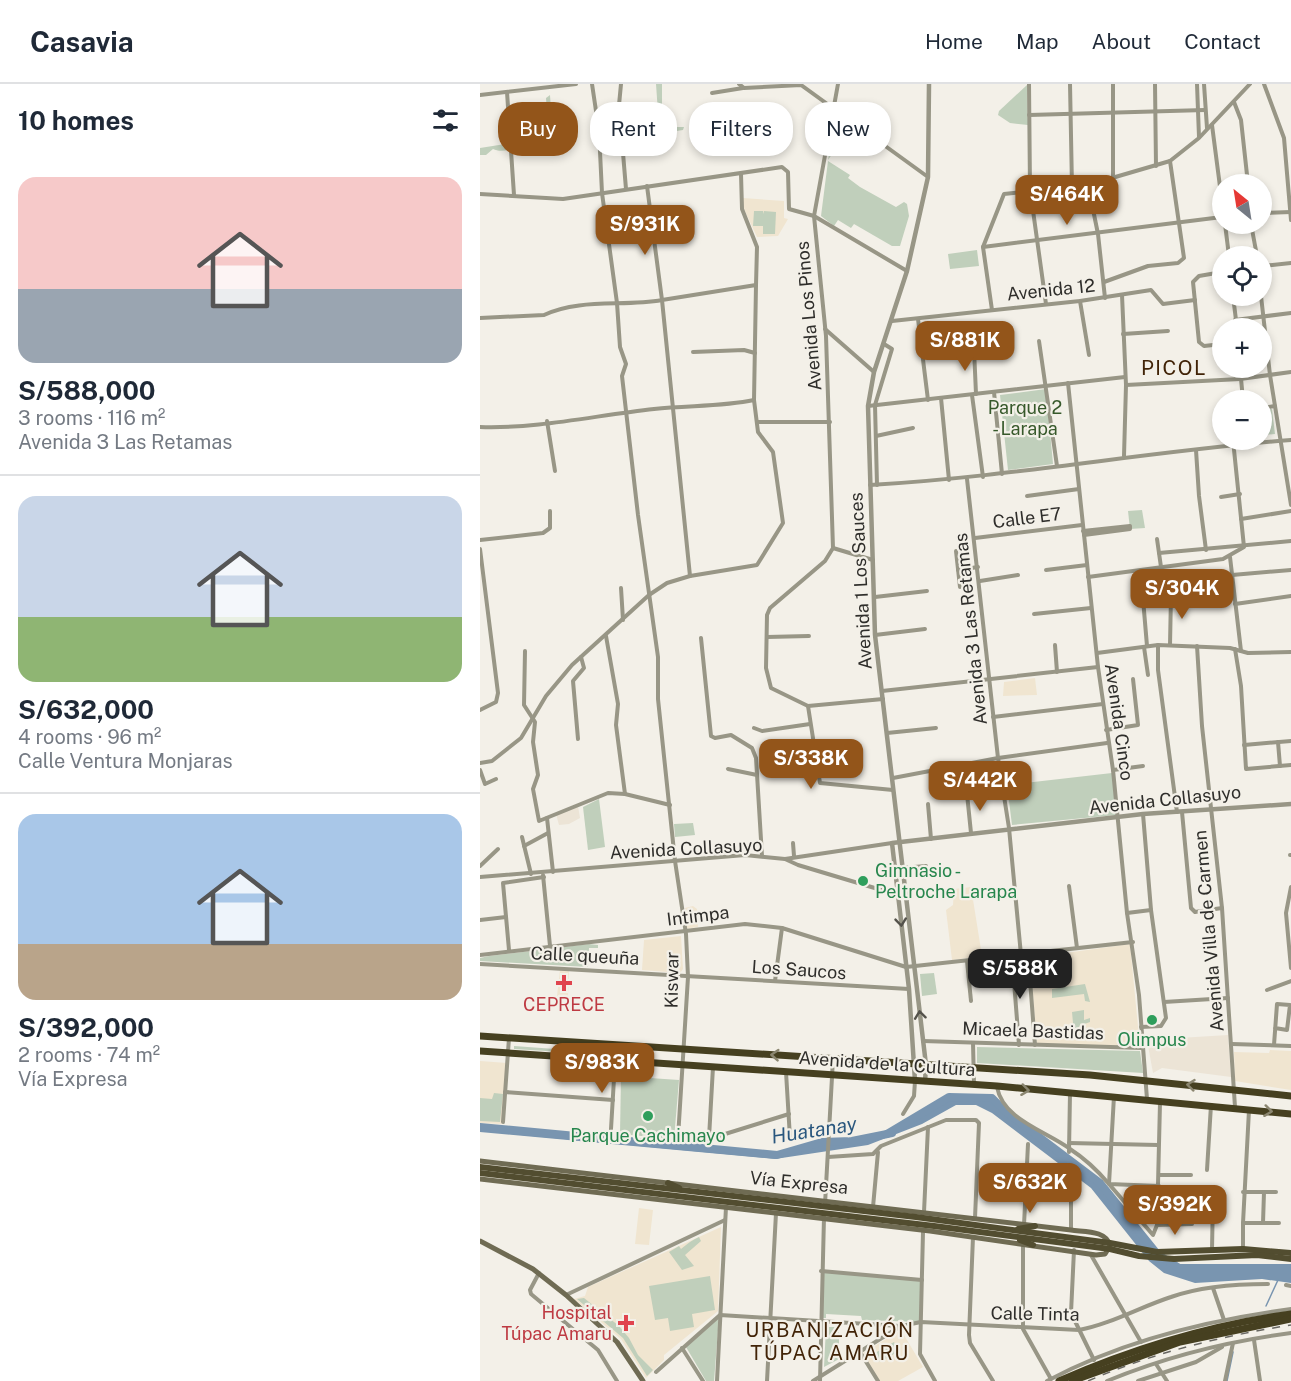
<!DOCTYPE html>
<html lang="en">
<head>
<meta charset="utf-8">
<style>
	body { margin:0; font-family:"Public Sans",sans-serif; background:#f2f2f3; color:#1f2937; height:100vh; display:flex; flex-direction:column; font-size:22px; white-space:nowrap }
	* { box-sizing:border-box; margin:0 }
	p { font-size:20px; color:#747a83 }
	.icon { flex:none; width:33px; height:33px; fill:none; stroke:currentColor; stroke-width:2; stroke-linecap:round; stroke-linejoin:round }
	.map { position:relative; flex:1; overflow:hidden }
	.side { display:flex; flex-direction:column; background:#fff; width:480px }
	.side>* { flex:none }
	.hud { position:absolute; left:18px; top:18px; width:570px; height:54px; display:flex; gap:12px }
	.needle { width:39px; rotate:330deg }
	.tools { position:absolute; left:732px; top:90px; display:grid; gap:12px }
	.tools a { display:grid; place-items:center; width:60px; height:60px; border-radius:50%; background:#fff; box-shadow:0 3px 9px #0003; font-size:30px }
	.price { position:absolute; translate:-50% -51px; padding:0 14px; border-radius:12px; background:#93551a; color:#fff; font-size:20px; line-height:39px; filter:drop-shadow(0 2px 3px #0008) }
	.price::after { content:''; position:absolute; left:50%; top:36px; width:18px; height:14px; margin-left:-9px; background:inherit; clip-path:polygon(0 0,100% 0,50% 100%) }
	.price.current { background:#222; color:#fff }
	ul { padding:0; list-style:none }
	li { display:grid; align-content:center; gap:12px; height:318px; padding:0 18px }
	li+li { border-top:2px solid #e0e1e3 }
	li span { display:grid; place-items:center; height:186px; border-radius:18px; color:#555 }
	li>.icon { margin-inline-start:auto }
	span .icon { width:108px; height:108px; fill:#fffc; stroke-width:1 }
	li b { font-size:26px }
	h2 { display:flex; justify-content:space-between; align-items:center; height:72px; padding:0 18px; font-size:26px }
	.pill { padding:0 21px; border-radius:24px; background:#fff; box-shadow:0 3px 9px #0003; font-size:21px; line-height:54px }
	.pill.current { background:#93551a; color:#fff }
	header { display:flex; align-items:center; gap:36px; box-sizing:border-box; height:84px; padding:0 30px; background:#fff; border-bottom:2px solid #e0e1e3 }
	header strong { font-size:28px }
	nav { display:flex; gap:33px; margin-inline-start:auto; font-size:21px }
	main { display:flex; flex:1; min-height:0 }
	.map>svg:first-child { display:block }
</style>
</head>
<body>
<header>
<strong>Casavia</strong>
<nav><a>Home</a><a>Map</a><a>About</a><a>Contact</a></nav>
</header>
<main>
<section class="side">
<h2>10 homes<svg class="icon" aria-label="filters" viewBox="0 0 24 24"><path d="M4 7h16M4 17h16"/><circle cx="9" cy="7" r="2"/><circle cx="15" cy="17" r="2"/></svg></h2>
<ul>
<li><span style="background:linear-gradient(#f6c9c9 60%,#9aa5b1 0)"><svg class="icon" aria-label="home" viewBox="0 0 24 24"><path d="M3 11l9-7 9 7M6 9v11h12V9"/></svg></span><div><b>S/588,000</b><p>3 rooms · 116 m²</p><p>Avenida 3 Las Retamas</p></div></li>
<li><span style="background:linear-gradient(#c9d6e8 65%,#8fb573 0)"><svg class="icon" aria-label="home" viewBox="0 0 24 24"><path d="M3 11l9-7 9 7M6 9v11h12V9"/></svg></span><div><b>S/632,000</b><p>4 rooms · 96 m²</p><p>Calle Ventura Monjaras</p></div></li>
<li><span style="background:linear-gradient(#a9c7e8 70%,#b9a48a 0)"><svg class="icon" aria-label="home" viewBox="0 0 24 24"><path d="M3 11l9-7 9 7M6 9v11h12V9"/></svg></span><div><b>S/392,000</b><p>2 rooms · 74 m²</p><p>Vía Expresa</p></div></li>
</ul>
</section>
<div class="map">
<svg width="811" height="1297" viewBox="0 0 811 1297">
	<rect width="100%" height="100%" fill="#f3f0e8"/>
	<g fill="#ece4d6">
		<polygon points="98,722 100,734 89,740 79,741 76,730"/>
		<polygon points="748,951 751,993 682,984 673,989 667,956"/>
	</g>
	<g fill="#f0e5d0">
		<polygon points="263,114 304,117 304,134 308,135 298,152 277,153 263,123"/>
		<polygon points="555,594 557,611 523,612 524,598"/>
		<polygon points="491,803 502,872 472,876 466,826 473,821 474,805"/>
		<polygon points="213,822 217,825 218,843 206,845 205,824"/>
		<polygon points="201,852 203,885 200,889 162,886 164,856"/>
		<polygon points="650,860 660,963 557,960 550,874"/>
		<polygon points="80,886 89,886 88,913 77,912"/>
		<polygon points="790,966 811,967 811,1006 755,997 754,968 789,969"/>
		<polygon points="0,977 27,979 22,1040 0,1039"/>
		<polygon points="159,1124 173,1126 169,1161 155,1160"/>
		<polygon points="241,1143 238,1227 184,1271 184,1276 166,1294 141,1255 94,1215 105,1212 108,1203"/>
		<polygon points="421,1246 443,1283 418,1297 399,1297 383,1269"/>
	</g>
	<g fill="#c0cfbb">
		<polygon points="176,0 182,0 182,43 204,43 203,46 165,52 161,50 179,43"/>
		<polygon points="547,1 548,41 530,39 518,31 519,27"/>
		<path d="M70,11L73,56H81V59C71,65 58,60 47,61C36,63 23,70 13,65L6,71H0V64L31,59L32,55L47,58L46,45H50L52,57H69L66,14Z"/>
		<polygon points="358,42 364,42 392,61 390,64 367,48 348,76 353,48"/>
		<polygon points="348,77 370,91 368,94 380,103 416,123 424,118 427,120 429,132 420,162 412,162 374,140 371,144 358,136 354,142 341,132"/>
		<polygon points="274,127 283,127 283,130 284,127 296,128 295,150 283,150 283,142 273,142"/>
		<polygon points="497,166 499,182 470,185 468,170"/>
		<polygon points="566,305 573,380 528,386 520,311"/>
		<polygon points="792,325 795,350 782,351 782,326"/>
		<polygon points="662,426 665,444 650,445 648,427"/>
		<polygon points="632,689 636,731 532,741 527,701"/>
		<polygon points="119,715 125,763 108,766 103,723"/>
		<polygon points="213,739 215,751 195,753 194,740"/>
		<polygon points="109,860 118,861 118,864 109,864 108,883 0,877 0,874 9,872"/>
		<polygon points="454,889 457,910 442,912 440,890"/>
		<polygon points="605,900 610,918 605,917 604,910 572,914 572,905"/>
		<polygon points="604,926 604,936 610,934 610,938 599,942 601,946 594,950 592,928"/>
		<polygon points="34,962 130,969 129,971 34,965"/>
		<polygon points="497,963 660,967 663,989 497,979"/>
		<polygon points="141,992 199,996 194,1055 140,1050"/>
		<polygon points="14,1009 23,1010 20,1038 0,1037 0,1014 12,1015"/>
		<path d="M219,1153L221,1157L205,1171L214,1182L202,1186L189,1168L199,1162L201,1165C207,1160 212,1156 219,1153Z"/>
		<polygon points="343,1188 441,1197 440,1238 382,1236 381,1232 346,1230 346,1234 341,1234"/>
		<polygon points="230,1192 235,1226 212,1230 214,1243 190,1247 188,1234 175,1236 169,1202"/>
		<polygon points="104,1214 139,1242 149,1254 158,1271 173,1286 167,1292 143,1254 97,1215"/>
		<polygon points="239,1233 234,1297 226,1297 206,1263"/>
		<polygon points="346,1243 359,1243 359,1275 344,1283"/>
		<polygon points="414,1258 419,1267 400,1278 395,1269"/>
	</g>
	<polygon fill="#7995b0" points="469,1013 512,1014 526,1028 620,1099 678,1171 698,1184 811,1184 811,1199 782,1195 715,1199 684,1189 669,1177 611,1104 512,1029 496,1021 476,1021 442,1040 388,1061 295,1075 0,1048 0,1043 297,1071 342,1058 372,1057 404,1052"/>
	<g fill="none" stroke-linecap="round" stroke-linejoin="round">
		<g stroke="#7995b0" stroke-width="1.5">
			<polyline points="786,1222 798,1196"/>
			<polyline points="747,1297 753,1268"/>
		</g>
		<g stroke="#7995b0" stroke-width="8">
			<polyline points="0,1043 297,1071 342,1058 372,1057 412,1049"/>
			<polyline points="407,1050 469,1013 512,1014 526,1028 620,1099 678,1171 699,1184 811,1184"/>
		</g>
		<g stroke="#989686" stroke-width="4">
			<polyline points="112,0 119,47 122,109 137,219 140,263 146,280 142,292 158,431 178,573 178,615 195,777 206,850 208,893 198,1054 229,1055 309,1030"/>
			<polyline points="141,0 139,21 146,105"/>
			<polyline points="259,0 264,4 321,1 448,93"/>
			<polyline points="358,0 334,132 346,252 353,464 345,477 290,524 287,531 286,584 291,604 328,622 403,615"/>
			<polyline points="549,0 550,105 566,220"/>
			<polyline points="590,0 592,103"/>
			<polyline points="633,0 633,95"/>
			<polyline points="675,0 676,82"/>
			<polyline points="717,0 719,53"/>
			<polyline points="724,0 727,44"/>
			<polyline points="784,0 804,54 811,136"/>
			<polyline points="27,8 34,111"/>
			<polyline points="232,9 263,4"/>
			<polyline points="0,11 96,0"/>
			<polyline points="754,18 761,36 768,100"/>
			<polyline points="549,31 725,26"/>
			<polyline points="732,41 742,118"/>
			<polyline points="261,90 262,125 277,163 276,201"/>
			<polyline points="608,101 618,150 625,214"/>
			<polyline points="0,110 83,115 302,83 308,88 309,125 334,132 427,187"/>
			<polyline points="782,129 811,128"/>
			<polyline points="745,140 749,172"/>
			<polyline points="771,140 777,172"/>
			<polyline points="503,163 742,133"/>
			<polyline points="782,182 811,179"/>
			<polyline points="742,188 719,192 713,198 719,258 724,262 742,260"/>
			<polyline points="624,198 668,182 698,179 704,174 690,77"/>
			<polyline points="642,211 646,301 644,372"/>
			<polyline points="753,212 757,244"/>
			<polyline points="781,212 790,291 811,421"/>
			<polyline points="600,217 609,271"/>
			<polyline points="512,226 503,163 524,110 608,101 690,77 719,54 770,0"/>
			<path d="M0,234L64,231C100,214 143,223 182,216L167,102"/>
			<polyline points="438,235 448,316"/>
			<polyline points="755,236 811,229"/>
			<polyline points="412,237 600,217 671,206 683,220 715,216"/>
			<polyline points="345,245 394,288"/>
			<polyline points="643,250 688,247"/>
			<polyline points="559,257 577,382"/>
			<polyline points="494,265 496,310"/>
			<polyline points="213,268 264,266 275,269"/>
			<polyline points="760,284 763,316"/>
			<polyline points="588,299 618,583 633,686 647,829 659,911 667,1015"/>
			<polyline points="646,301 760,295 811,288"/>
			<polyline points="514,308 522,390"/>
			<polyline points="492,311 503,393"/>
			<polyline points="461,314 469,396"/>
			<polyline points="388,322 645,293"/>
			<polyline points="782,324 795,322"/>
			<polyline points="67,337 75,387"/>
			<polyline points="277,338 350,338"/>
			<path d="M0,343C58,345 117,331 174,325C208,321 241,323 274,316L278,348L293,368L303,439L277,481L210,492L187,499L169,511L92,581L66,612L41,654L12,677L0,679"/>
			<polyline points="396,352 433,344"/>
			<polyline points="716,366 719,412 726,466"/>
			<polyline points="487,395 518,674 529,744 541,871"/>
			<path d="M390,401C531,393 670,367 811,356"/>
			<polyline points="397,401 395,321 412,265 404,260"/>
			<polyline points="547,412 599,405"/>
			<polyline points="741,413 760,410"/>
			<polyline points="761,435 811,427"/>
			<polyline points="603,447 650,442 650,445 604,451"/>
			<polyline points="495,454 602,441"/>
			<polyline points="677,455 681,483"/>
			<polyline points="0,456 63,449 70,444 70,427"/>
			<polyline points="353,464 393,476"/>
			<polyline points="0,465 18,609 16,618 0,626"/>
			<polyline points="476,467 480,503"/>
			<polyline points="679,469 811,457"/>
			<polyline points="750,473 761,567"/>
			<polyline points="478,486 498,483"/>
			<polyline points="566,486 607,481"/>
			<polyline points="752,491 811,486"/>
			<polyline points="210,492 182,216 276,201 274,316"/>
			<polyline points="608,493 743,475 764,463 753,356"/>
			<polyline points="500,497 538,491"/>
			<polyline points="662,503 667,562"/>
			<polyline points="141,504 143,536"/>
			<polyline points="395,513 447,507"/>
			<polyline points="755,520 811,512"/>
			<polyline points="554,530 611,524"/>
			<polyline points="395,551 445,545"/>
			<polyline points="126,552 138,620 136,641 145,710"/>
			<polyline points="287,553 329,552"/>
			<polyline points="221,554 231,652 235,654 251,651 272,664 276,674 282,772"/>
			<polyline points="575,561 577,588"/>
			<polyline points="678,561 678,586 697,728"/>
			<polyline points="690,561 691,511"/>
			<polyline points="717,562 722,642 742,824 755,1023"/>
			<polyline points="664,563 668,591"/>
			<polyline points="755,565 761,602 766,685 811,681"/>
			<polyline points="45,567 44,621 55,638 53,658 58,691 53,705 59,737 128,709 145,710 190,721"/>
			<polyline points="617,569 678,561 750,564 768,569 811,568"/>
			<polyline points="402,607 618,583"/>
			<polyline points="328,622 340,699 413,706"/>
			<polyline points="513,633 623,620"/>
			<polyline points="274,644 282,647 330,640"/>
			<polyline points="626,646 658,641 653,595"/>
			<polyline points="407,649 456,644"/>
			<polyline points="98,655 93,597 104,584 101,573"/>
			<polyline points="798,658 800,682"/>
			<polyline points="764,661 811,657"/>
			<polyline points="248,685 277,691"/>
			<polyline points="0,686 5,700 16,695"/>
			<polyline points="633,686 663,682"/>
			<polyline points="413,694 518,674 627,659"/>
			<polyline points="487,710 491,749"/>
			<polyline points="448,720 451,755"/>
			<polyline points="702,728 711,824 715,828 742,824"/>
			<polyline points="67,734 73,788"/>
			<polyline points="42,753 51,790"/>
			<polyline points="313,759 314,772"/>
			<polyline points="44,762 68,749"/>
			<polyline points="810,771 811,771"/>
			<polyline points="305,775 318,781 418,811"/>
			<polyline points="0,782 18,765"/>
			<polyline points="422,784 446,782"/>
			<polyline points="63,791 70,862"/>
			<polyline points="0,793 265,771 305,775 412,759"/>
			<polyline points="589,802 597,864"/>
			<polyline points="811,803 806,829 811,884"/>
			<polyline points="647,829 671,826"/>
			<polyline points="0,836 26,833"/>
			<polyline points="29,866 23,799 64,793"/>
			<polyline points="548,870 555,961"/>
			<polyline points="0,871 265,840 302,844 426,883 653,858"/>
			<polyline points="532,872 539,961"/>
			<polyline points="487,877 491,917"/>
			<polyline points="0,880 429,905"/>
			<polyline points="295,897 302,844"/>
			<polyline points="787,906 811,897"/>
			<polyline points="684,918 748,914"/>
			<polyline points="661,943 681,942 686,934 671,826 663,730"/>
			<polyline points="443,957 662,964"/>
			<polyline points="493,959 494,1000"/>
			<polyline points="752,960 811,962"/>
			<polyline points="794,961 797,920 810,921 807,946 795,944"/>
			<polyline points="306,988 310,1054"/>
			<path d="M517,1003C523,1036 566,1047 590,1065C604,1074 618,1087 629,1100L679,1102"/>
			<polyline points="25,1008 133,1016"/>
			<polyline points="634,1012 629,1100 673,1151 677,1141 680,1019"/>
			<polyline points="769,1026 763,1139 799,1139"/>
			<polyline points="423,1030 434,1012 435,997"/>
			<polyline points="23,1038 29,954"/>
			<polyline points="131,1045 136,961"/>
			<polyline points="229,1054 233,983"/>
			<polyline points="589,1059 678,1061"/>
			<polyline points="589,1068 590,1009"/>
			<polyline points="348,1073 393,1070 401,1062 466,1036 496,1036 499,1039 495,1134"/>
			<polyline points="727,1086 731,1021"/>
			<polyline points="679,1091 711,1091"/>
			<polyline points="591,1100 591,1146"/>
			<polyline points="763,1108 796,1108"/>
			<polyline points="678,1117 713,1114"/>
			<polyline points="345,1120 353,975"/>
			<polyline points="393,1123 398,1068"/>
			<polyline points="444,1128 448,1043"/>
			<polyline points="763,1139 763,1165"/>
			<polyline points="783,1139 784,1108"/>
			<polyline points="544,1141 548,1060"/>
			<polyline points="677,1141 712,1140"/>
			<polyline points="443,1148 440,1270 455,1297"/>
			<polyline points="493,1153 489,1251 490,1259 513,1297"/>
			<polyline points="543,1160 543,1245 571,1295"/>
			<polyline points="594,1166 591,1229 614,1276"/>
			<polyline points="732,1166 733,1112"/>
			<polyline points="611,1171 661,1258"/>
			<polyline points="341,1187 442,1196"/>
			<polyline points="59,1189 50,1206 51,1210 118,1266 137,1297"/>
			<polyline points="806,1201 811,1202"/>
			<polyline points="733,1204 744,1236"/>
			<polyline points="86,1211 245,1136"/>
			<polyline points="774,1256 780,1297"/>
			<polyline points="202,1264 223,1297"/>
			<polyline points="380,1268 398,1297"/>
			<polyline points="676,1280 687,1297"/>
			<polyline points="176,1288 240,1231 420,1242"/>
			<polyline points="237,1297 246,1123"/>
			<polyline points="287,1297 296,1129"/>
			<path d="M333,1297L421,1242L441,1238L599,1246C631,1240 660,1223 691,1213C722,1202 756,1200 788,1200"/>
			<polyline points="340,1297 344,1133"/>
			<path d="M567,1297C641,1257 728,1236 811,1225"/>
			<path d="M627,1297C685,1273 749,1257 811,1249"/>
			<polyline points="658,1297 716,1278 742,1263"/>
			<polyline points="745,1297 753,1259"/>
		</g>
		<g stroke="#989686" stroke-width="4.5">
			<polyline points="435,997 429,905 412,759 663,730 811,720"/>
			<polyline points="445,998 446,981 395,551 388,322 394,288 427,187 448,93 449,0"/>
		</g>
		<g stroke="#6f6b53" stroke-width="5">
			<path d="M0,1077L591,1146C604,1148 627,1146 630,1162L625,1170L616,1171L450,1147L0,1095"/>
			<polyline points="0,1157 53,1185 86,1211 137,1258 163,1297"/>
		</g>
		<g stroke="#524d30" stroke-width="6">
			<polyline points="0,1083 436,1133 630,1159 677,1168 763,1165 811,1169"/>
			<polyline points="0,1089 454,1142 630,1165 659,1172 694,1175 777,1171 811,1175"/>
			<polyline points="188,1099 199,1104"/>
			<polyline points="538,1145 555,1142"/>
			<polyline points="540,1156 553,1161"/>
		</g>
		<g stroke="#464020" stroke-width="7">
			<polyline points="0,952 610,991 811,1012"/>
			<polyline points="0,967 517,1002 811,1030"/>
			<path d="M579,1297C654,1264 730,1241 811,1230"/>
			<polyline points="592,1297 700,1258 811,1235"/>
		</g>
		<path stroke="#686762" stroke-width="1.5" stroke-dasharray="8 8" stroke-linecap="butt" d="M608,1297C672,1269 742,1252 811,1241"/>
	</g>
	<defs><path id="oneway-chevron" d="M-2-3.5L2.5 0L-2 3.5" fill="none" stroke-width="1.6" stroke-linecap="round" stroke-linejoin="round" transform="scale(1.5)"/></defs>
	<g stroke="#54524b">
		<use href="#oneway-chevron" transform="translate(421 838) rotate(84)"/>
		<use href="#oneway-chevron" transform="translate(440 931) rotate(-97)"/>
	</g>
	<g stroke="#8b8670">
		<use href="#oneway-chevron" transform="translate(295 971) rotate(-176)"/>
		<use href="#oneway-chevron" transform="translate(711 1001) rotate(-174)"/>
		<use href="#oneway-chevron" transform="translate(545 1006) rotate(7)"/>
		<use href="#oneway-chevron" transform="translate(788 1027) rotate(7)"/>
	</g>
	<g fill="#2e9e5b" stroke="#f3f0e8" stroke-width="2">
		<circle cx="383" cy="797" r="6"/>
		<circle cx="672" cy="936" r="6"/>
		<circle cx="168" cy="1032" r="6"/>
	</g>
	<g fill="#e0444e" stroke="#f3f0e8" stroke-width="2">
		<path d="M81 890h6v6h6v6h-6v6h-6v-6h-6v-6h6z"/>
		<path d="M143 1230h6v6h6v6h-6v6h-6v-6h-6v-6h6z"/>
	</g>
	<g text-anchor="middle" stroke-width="4.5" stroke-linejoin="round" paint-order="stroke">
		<g font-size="18" fill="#2f2e2b" stroke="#f3f0e8">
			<text transform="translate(571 206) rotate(-6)" y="6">Avenida 12</text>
			<text transform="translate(329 232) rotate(-95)" y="6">Avenida Los Pinos</text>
			<text transform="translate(547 434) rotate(-7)" y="6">Calle E7</text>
			<text transform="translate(381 497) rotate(-93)" y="6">Avenida 1 Los Sauces</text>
			<text transform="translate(491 545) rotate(-96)" y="6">Avenida 3 Las Retamas</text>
			<text transform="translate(639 638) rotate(82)" y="6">Avenida Cinco</text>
			<text transform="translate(685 716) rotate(-6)" y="6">Avenida Collasuyo</text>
			<text transform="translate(206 765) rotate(-3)" y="6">Avenida Collasuyo</text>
			<text transform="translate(218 832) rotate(-7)" y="6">Intimpa</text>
			<text transform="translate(729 847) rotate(-95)" y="6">Avenida Villa de Carmen</text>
			<text transform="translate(105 872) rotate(3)" y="6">Calle queuña</text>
			<text transform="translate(319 886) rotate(4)" y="6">Los Saucos</text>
			<text transform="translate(192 896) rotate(-89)" y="6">Kiswar</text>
			<text transform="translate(553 947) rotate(2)" y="6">Micaela Bastidas</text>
			<text transform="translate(407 980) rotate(4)" y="6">Avenida de la Cultura</text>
			<text transform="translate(319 1099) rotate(6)" y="6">Vía Expresa</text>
			<text transform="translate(555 1230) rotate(1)" y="6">Calle Tinta</text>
		</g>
		<g font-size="18" fill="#37592b" stroke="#f3f0e8">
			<text x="545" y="330">Parque 2<tspan x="545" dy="21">- Larapa</tspan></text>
		</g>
		<g font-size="18" fill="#27864d" stroke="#f3f0e8">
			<text x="395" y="793" text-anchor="start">Gimnasio -<tspan x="395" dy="21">Peltroche Larapa</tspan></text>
			<text x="672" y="962">Olimpus</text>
			<text x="168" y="1058">Parque Cachimayo</text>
		</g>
		<g font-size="18" fill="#be3a42" stroke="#f3f0e8">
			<text x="84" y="927">CEPRECE</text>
			<text x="132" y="1235" text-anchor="end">Hospital<tspan x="132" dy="21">Túpac Amaru</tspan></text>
		</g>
		<g font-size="20" letter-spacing="1.5" fill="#412307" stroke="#f3f0e8">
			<text x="694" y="291">PICOL</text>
			<text x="350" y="1253">URBANIZACIÓN<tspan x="350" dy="23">TÚPAC AMARU</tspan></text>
		</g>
		<g font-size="20" font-style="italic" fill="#2a577e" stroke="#f3f0e8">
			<text transform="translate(334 1046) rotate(-9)" y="7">Huatanay</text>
		</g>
	</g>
</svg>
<div class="tools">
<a><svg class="needle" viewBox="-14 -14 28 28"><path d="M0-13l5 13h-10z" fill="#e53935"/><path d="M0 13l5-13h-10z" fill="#747a83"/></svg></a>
<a><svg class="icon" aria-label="locate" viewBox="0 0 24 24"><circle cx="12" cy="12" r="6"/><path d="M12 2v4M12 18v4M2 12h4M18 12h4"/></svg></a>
<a>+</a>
<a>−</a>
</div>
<b class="price" style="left:587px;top:142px">S/464K</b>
<b class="price" style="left:165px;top:172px">S/931K</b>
<b class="price" style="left:485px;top:288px">S/881K</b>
<b class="price" style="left:702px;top:536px">S/304K</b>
<b class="price" style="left:331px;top:706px">S/338K</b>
<b class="price" style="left:500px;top:728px">S/442K</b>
<b class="price current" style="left:540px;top:916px">S/588K</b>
<b class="price" style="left:122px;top:1010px">S/983K</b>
<b class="price" style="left:550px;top:1130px">S/632K</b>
<b class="price" style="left:695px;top:1152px">S/392K</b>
<div class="hud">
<a class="pill current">Buy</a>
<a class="pill">Rent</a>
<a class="pill">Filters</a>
<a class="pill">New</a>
</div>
</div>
</main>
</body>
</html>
